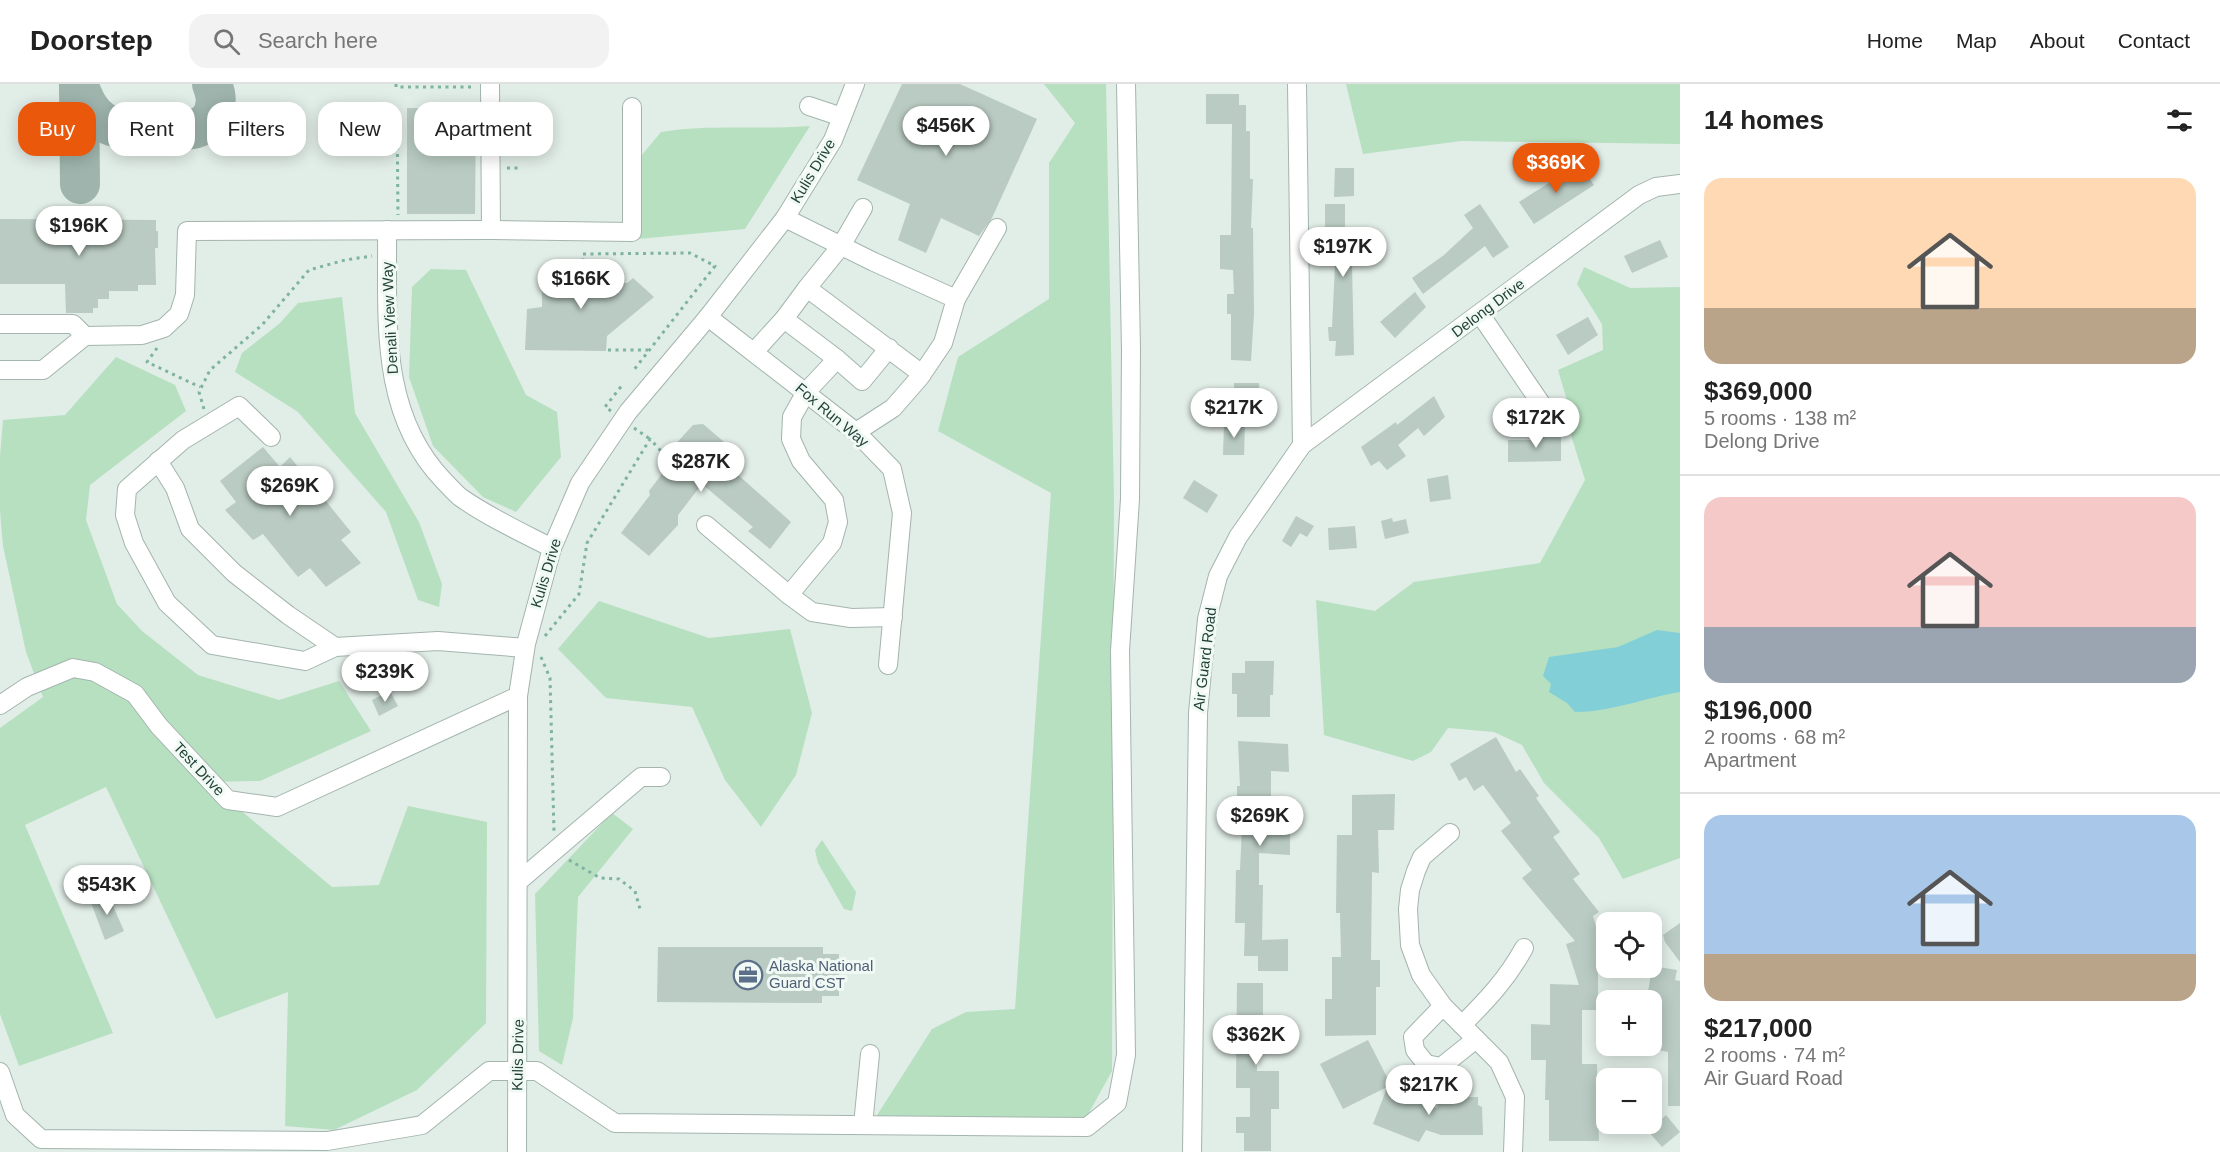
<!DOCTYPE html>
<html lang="en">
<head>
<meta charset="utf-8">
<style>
	body { margin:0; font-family:Helvetica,sans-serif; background:#f2f2f2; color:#222; height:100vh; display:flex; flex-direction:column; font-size:22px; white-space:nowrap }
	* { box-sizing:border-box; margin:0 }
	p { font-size:20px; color:#767676 }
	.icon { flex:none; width:33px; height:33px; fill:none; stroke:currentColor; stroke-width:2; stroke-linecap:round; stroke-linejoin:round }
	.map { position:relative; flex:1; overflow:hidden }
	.sheet { display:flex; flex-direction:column; background:#fff; width:540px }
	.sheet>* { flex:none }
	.hud { position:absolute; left:18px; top:18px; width:570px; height:54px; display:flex; gap:12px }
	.fabs { position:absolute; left:1596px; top:828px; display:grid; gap:12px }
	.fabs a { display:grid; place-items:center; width:66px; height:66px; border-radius:12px; background:#fff; box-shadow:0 3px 15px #0003; font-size:30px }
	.price { position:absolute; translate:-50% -51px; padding:0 14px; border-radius:21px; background:#fff; color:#222; font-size:20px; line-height:39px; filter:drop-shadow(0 2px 3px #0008) }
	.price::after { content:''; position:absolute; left:50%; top:36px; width:18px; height:14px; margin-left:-9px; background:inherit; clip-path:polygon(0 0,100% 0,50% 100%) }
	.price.selected { background:#ea580c; color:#fff }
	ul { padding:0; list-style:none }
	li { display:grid; align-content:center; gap:12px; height:318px; padding:0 24px }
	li+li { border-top:2px solid #e0e0e0 }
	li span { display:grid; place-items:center; height:186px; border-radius:18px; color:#555 }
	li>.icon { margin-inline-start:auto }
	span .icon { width:108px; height:108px; fill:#fffc; stroke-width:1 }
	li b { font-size:26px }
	h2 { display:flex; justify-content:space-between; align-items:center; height:72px; padding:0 24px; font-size:26px }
	.tag { padding:0 21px; border-radius:18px; background:#fff; box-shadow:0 3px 15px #0003; font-size:21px; line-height:54px }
	.tag.selected { background:#ea580c; color:#fff }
	header { display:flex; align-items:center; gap:36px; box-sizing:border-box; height:84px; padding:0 30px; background:#fff; border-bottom:2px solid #e0e0e0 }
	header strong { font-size:28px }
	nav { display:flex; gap:33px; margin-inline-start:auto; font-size:21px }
	.search { width:420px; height:54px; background:#f2f2f2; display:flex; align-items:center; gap:15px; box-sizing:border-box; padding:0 21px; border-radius:18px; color:#767676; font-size:22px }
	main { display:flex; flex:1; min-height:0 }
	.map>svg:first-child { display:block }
</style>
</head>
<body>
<header>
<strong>Doorstep</strong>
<div class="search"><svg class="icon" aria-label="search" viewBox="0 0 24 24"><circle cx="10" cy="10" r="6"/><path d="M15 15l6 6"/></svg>Search here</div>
<nav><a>Home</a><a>Map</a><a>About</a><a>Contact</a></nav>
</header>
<main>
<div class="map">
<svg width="1680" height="1068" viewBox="0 0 1680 1068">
	<rect width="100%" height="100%" fill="#e1ede7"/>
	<g fill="#b7e0c0">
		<polygon points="1044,0 1106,0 1114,417 1112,987 1085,1036 874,1036 932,945 966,928 1015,925 1051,409 938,347 958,273 1049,215 1049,79 1075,39"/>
		<polygon points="1346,0 1680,0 1680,60 1461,57 1363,70"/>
		<path d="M810,42L745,145L638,155L641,72L661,48C710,40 760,46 810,42Z"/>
		<polygon points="1584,183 1630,204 1680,203 1680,774 1623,795 1599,754 1544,699 1522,661 1494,648 1448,644 1431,668 1413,677 1324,651 1316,516 1375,527 1414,498 1540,479 1585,396 1566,335 1568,320 1558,286 1603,266 1602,240 1577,200"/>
		<polygon points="431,185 466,186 526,311 557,328 561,373 516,428 483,413 433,362 409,293 412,203"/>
		<polygon points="342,213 355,329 419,438 442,500 439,523 418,516 386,428 298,328 235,288 242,269 279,240 298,219"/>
		<polygon points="116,273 175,301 186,327 90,401 86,436 117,520 142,547 198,591 279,616 339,597 371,647 260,697 207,698 332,803 379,801 408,722 487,738 486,939 417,1006 334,1046 285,1042 288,908 216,935 106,703 25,741 113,949 19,982 0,930 0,644 43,613 26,568 3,462 0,427 0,372 3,336 65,331"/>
		<polygon points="599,517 709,554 790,545 812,629 796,691 761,743 725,696 692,623 606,614 558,565"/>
		<polygon points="612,729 633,745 578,813 573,934 562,981 539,967 535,810"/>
		<polygon points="822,756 856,808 852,827 844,825 818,779 815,766"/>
	</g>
	<path fill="#83cfd7" d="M1657,546L1680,549V608C1644,614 1611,628 1575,628L1567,619L1549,608L1551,600L1543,592L1549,573L1618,563Z"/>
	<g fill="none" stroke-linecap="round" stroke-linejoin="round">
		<g stroke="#9eb4ac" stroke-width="40">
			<polyline points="79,0 80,100"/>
			<path d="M79,3C85,17 89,28 102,37C118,48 138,46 157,46C177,46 206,51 214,27C217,17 216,10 212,0"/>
		</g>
	</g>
	<g fill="#b9cbc2">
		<polygon points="902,0 960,0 1037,35 992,134 979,152 941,134 926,169 898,156 910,120 857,96"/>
		<polygon points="1206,10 1239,10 1239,21 1246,21 1246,47 1250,47 1250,95 1253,95 1251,144 1253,144 1254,230 1251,277 1231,276 1231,230 1227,230 1227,210 1234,210 1233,186 1220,185 1220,151 1231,151 1232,40 1206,40"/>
		<polygon points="407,24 476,25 475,130 407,130"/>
		<polygon points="1574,83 1578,89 1583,86 1594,101 1534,140 1519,118"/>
		<polygon points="1335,84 1354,84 1354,112 1334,113"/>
		<polygon points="1325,120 1345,120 1345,161 1371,162 1371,180 1352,181 1354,271 1335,272 1336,257 1329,257 1328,243 1332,243 1335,182 1330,182 1325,148"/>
		<polygon points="1480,120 1509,163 1493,174 1485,162 1423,210 1412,194 1444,171 1473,144 1464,131"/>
		<polygon points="0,135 156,136 156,147 158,147 158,164 155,164 156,201 138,201 138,207 109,207 109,215 98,215 98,224 93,224 93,229 66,229 65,200 0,200"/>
		<polygon points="1660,156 1668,173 1632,189 1624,172"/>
		<polygon points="551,184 609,186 611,199 627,199 633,194 654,213 607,252 606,267 525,266 527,225 542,223 542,198 551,197"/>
		<polygon points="1415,208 1426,223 1395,254 1380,238"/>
		<polygon points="1588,233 1598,251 1568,271 1556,251"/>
		<polygon points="1234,299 1259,299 1260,319 1235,322"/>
		<polygon points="1434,312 1445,333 1424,352 1418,344 1398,361 1406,372 1387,386 1379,377 1371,382 1361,363 1396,338 1397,341"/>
		<polygon points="703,340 730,363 732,373 726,380 791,438 770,465 748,447 753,443 702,400 678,431 678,441 649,472 621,449 650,411 649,407 671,378 672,364 693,341"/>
		<polygon points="1224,340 1245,340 1244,371 1223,371"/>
		<polygon points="1561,350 1561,377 1508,378 1508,356 1531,356 1531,351"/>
		<polygon points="263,363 280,383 290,373 351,448 341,456 361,479 326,503 310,484 298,493 263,450 253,456 225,426 236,418 220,397"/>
		<polygon points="1448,391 1451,415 1430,418 1427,395"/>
		<polygon points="1194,396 1218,411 1207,429 1183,414"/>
		<polygon points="1296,432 1314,442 1307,453 1300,449 1291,463 1282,457"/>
		<polygon points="1392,434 1393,438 1406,435 1409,449 1385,455 1381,437"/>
		<polygon points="1355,442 1357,464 1329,466 1328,444"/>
		<polygon points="1245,577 1274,577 1273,611 1270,611 1270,633 1237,633 1237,610 1232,610 1232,589 1245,589"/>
		<polygon points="390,607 398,622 379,632 372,616"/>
		<polygon points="1496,653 1516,688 1520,685 1539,712 1536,714 1560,748 1553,753 1580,790 1573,795 1599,828 1593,832 1608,884 1598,887 1598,926 1582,926 1582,980 1597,980 1599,1057 1549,1057 1549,1016 1545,1016 1546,976 1531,976 1531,940 1550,941 1550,900 1579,901 1566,860 1575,857 1522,794 1532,786 1501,747 1511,739 1483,701 1474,707 1466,693 1459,697 1450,680"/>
		<polygon points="1238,657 1288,660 1289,688 1271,687 1271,735 1290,735 1290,771 1259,769 1259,801 1263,801 1262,856 1288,855 1288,887 1258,887 1258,872 1244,872 1245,839 1235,839 1236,786 1240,786 1243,723 1237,723 1237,702 1240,702"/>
		<polygon points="1395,710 1394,746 1378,746 1379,789 1372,788 1371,876 1380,876 1380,903 1376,903 1376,951 1325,952 1325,915 1332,915 1332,873 1341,873 1340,829 1336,829 1337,751 1352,751 1352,711"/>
		<polygon points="107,808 124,847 105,856 90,816"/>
		<polygon points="1680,839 1680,878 1665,858 1663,851"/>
		<polygon points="658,863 823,863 823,870 839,870 839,912 822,912 822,919 657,918"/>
		<polygon points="1652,882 1677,886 1675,896 1680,897 1680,1022 1668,1022 1668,968 1658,966 1662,927 1660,927 1661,918 1647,915"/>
		<polygon points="1237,899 1263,899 1263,938 1285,938 1284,964 1257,964 1257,987 1279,987 1279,1025 1271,1025 1271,1067 1244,1067 1244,1049 1236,1049 1236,1033 1250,1033 1250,1004 1236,1004"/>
		<polygon points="1368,956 1391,1001 1343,1025 1320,980"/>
		<polygon points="1387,1004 1437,1024 1441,1014 1478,1013 1478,1021 1482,1023 1483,1051 1441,1051 1426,1046 1419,1058 1373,1040"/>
		<polygon points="1666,1031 1680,1048 1662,1063 1648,1047"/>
	</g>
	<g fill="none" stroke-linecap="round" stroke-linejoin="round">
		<g stroke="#a3b5ae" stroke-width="20">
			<g id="minor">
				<polyline points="490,0 491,146"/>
				<polyline points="809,22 842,33"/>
				<polyline points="785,134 874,178 956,215 943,259 920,293 893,324 856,348"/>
				<path d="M387,146C388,233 378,329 444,397C449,402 454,408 460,413C488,433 521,448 552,464"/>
				<polyline points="807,204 841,162 863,124"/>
				<polyline points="956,215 997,144"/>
				<polyline points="1480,230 1544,324"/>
				<polyline points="708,233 856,348 892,385 902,429 888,581"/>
				<polyline points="0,240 73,240 85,252"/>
				<polyline points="889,264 862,297 837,275 784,235 807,204 922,290"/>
				<polyline points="754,268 784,235"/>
				<polyline points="0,286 43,286 85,252 142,251 164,244 179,230 185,211 187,147 491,146 632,148 632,23"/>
				<polyline points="271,353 239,322 183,356 127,405 125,431 134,459 167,519 212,561 305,577 335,563 438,557 525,564"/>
				<polyline points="1302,361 1639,111 1656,103 1680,100"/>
				<polyline points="158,377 175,404 190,445 234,489 288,531 335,563"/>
				<polyline points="706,441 789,511 832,459 838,438 834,416 801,377 791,355 792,333 806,308 837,275"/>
				<polyline points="789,511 812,528 851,534 893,533"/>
				<polyline points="0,621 27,603 73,584 95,588 135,610 159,642 228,716 277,723 518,612"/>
				<polyline points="1450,749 1422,773 1416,787 1410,806 1408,825 1410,861 1421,891 1443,922 1499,978 1515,1013 1513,1068"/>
				<polyline points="519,797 641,693 661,693"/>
				<polyline points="1443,922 1413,953 1415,966 1426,980 1441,983 1476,955"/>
				<path d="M1462,941C1487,916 1507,895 1524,864"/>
				<polyline points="0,988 15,1031 41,1055 327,1057 422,1041 489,987 537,987 615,1039 1087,1043 1117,1019 1126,971 1120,567 1130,415 1131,266 1126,0"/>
				<polyline points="863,1041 870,970"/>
				<polyline points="517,1068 518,612 526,560 552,464 580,399 628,328 708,233 785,134 833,56 855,0"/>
				<polyline points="1192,1068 1198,629 1207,535 1218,492 1238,453 1302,361 1297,0"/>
			</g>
		</g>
		<g stroke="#7eb3a0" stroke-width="3" stroke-dasharray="3 4.5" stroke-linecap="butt">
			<polyline points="396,0 396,3 475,3"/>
			<polyline points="397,25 398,131"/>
			<polyline points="507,84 522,84"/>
			<polyline points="583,185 583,170 690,169 715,182 633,287"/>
			<polyline points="157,264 147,278 200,303"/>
			<polyline points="608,266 648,266"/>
			<polyline points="204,325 199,308 210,286 262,241 309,186 345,176 372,172"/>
			<polyline points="611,327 605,323 623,300"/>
			<polyline points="634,344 650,355"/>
			<polyline points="545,552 579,510 587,459 650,355 671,378"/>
			<polyline points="541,573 550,594 554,748"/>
			<polyline points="569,776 600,794 619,795 635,807 640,825"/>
		</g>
		<use href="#minor" stroke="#fff" stroke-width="18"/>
	</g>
	<defs>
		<g id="office-ring" transform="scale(1.5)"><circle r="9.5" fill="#f1f9f5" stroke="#5c6f8a" stroke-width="1.5"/><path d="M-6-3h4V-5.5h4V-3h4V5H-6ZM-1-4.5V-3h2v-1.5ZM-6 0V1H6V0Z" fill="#5c6f8a"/></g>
	</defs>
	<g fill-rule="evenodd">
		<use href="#office-ring" x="748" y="891"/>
	</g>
	<g text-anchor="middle" stroke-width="6" stroke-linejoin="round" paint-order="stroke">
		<g font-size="15" fill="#1f3f35" stroke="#f1f9f5">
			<text transform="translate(813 87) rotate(-59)" y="5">Kulis Drive</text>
			<text transform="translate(1488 224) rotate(-37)" y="5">Delong Drive</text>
			<text transform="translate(390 234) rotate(-93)" y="5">Denali View Way</text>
			<text transform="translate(832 331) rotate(40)" y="5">Fox Run Way</text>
			<text transform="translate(546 489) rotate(-73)" y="5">Kulis Drive</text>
			<text transform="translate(1205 575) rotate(-83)" y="5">Air Guard Road</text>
			<text transform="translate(199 685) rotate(47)" y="5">Test Drive</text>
			<text transform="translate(518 971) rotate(-89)" y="5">Kulis Drive</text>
		</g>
		<g font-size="15" fill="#4e5e75" stroke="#f1f9f5" text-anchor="start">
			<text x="769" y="887">Alaska National<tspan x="769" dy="17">Guard CST</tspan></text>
		</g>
	</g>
</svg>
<div class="fabs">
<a><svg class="icon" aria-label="locate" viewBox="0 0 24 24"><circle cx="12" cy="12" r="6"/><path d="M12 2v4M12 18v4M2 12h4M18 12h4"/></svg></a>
<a>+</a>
<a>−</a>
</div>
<b class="price" style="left:946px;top:73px">$456K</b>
<b class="price selected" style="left:1556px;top:110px">$369K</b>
<b class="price" style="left:79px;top:173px">$196K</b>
<b class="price" style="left:1343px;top:194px">$197K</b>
<b class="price" style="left:581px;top:226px">$166K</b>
<b class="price" style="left:1234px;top:355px">$217K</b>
<b class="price" style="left:1536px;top:365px">$172K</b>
<b class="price" style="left:701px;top:409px">$287K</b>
<b class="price" style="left:290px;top:433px">$269K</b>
<b class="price" style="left:385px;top:619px">$239K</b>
<b class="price" style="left:1260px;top:763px">$269K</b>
<b class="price" style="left:107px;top:832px">$543K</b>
<b class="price" style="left:1256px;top:982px">$362K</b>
<b class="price" style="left:1429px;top:1032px">$217K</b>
<div class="hud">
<a class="tag selected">Buy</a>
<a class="tag">Rent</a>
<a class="tag">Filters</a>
<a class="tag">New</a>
<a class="tag">Apartment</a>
</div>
</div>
<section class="sheet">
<h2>14 homes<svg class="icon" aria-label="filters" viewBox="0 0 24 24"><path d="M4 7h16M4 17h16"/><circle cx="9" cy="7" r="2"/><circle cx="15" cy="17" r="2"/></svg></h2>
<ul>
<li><span style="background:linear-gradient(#ffd9b3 70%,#b9a48a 0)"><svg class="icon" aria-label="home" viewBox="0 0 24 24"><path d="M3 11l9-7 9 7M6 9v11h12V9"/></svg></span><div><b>$369,000</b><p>5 rooms · 138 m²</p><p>Delong Drive</p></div></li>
<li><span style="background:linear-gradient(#f6c9c9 70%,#9aa5b1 0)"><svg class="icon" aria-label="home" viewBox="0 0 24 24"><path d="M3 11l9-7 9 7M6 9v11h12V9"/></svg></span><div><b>$196,000</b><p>2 rooms · 68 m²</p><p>Apartment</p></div></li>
<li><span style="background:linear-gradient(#a9c7e8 75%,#b9a48a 0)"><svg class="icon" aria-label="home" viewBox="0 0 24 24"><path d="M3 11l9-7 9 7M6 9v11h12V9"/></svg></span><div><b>$217,000</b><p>2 rooms · 74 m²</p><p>Air Guard Road</p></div></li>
</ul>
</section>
</main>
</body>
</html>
